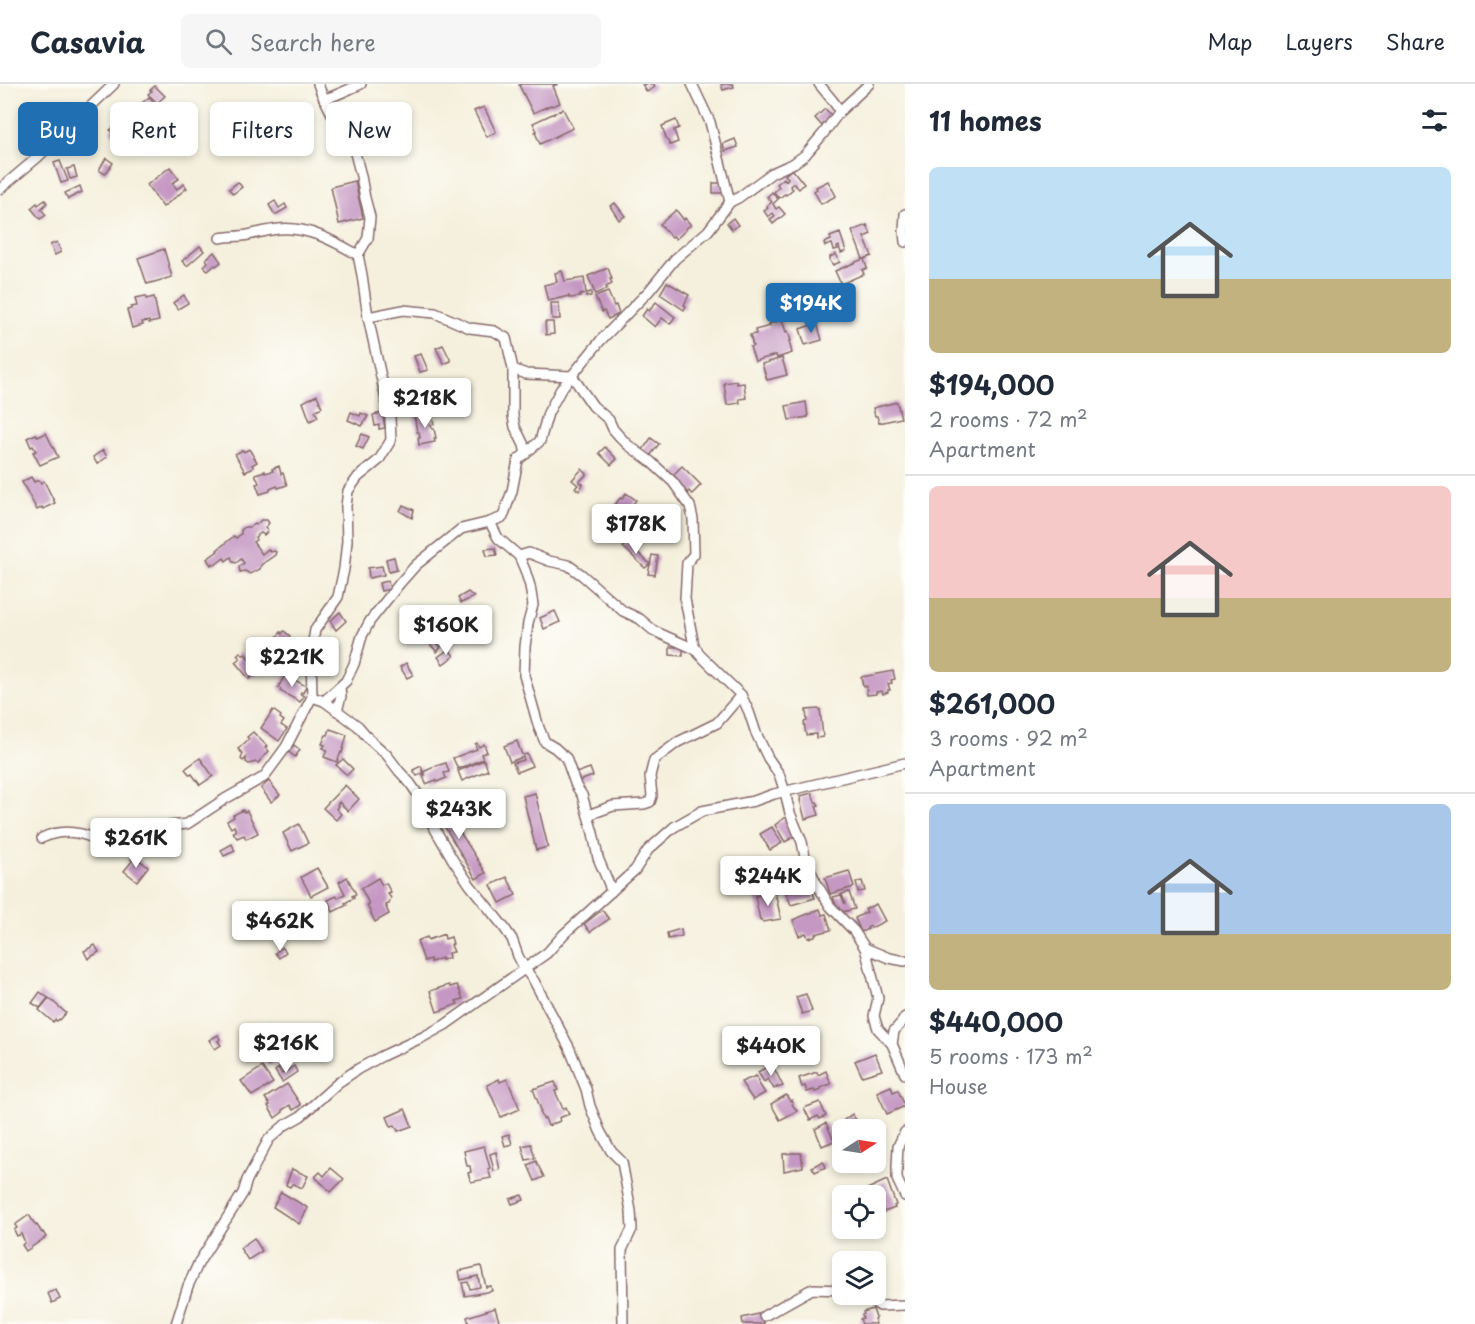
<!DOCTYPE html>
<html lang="en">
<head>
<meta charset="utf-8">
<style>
	body { margin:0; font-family:"Playpen Sans",sans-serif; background:#f6f6f7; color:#1f2937; height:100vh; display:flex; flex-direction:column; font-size:22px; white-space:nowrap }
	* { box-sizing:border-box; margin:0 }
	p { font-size:20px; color:#747a83 }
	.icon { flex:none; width:33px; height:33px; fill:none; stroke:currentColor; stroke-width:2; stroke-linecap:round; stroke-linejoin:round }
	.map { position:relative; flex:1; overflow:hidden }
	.side { display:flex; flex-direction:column; background:#fff; width:570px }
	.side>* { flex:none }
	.hud { position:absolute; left:18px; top:18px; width:570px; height:54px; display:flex; gap:12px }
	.needle { width:39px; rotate:78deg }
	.buttons { position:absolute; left:832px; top:1035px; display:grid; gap:12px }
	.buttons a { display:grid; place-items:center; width:54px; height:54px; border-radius:9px; background:#fff; box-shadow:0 3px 9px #0003; font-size:30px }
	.price { position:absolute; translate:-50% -51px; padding:0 14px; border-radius:6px; background:#fff; color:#222; font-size:20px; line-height:39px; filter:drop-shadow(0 2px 3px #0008) }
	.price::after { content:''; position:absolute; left:50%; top:36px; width:18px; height:14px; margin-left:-9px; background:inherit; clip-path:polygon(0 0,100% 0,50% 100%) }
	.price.active { background:#1f6fb2; color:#fff }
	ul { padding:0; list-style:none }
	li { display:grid; align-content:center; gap:12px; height:318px; padding:0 24px }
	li+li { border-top:2px solid #e0e1e3 }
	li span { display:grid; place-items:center; height:186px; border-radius:9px; color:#555 }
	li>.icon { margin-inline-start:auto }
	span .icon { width:108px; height:108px; fill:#fffc; stroke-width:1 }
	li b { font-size:26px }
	h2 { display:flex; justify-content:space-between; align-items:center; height:72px; padding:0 24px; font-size:26px }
	.tag { padding:0 21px; border-radius:9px; background:#fff; box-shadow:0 3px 9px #0003; font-size:21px; line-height:54px }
	.tag.active { background:#1f6fb2; color:#fff }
	header { display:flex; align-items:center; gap:36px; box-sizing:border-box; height:84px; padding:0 30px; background:#fff; border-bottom:2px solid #e0e1e3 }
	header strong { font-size:28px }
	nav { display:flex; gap:33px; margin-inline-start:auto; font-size:21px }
	.search { width:420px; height:54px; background:#f6f6f7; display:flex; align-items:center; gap:15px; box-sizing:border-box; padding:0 21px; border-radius:9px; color:#747a83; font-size:22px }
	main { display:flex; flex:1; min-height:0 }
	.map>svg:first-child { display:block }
</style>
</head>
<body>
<header>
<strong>Casavia</strong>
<div class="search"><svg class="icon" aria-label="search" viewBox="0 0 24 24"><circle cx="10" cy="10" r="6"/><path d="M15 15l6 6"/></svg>Search here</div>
<nav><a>Map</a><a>Layers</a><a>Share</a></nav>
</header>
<main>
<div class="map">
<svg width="905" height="1240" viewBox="0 0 905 1240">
	<rect width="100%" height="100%" fill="#fdfcf7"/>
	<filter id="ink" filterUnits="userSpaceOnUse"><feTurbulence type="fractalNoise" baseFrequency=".0167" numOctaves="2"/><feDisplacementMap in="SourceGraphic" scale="12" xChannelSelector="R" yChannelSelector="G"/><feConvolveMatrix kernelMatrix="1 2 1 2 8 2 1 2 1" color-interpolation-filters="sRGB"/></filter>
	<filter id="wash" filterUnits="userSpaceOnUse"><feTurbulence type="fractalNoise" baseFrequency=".008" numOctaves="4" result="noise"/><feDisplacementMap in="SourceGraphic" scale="24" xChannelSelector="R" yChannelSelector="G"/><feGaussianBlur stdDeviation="1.35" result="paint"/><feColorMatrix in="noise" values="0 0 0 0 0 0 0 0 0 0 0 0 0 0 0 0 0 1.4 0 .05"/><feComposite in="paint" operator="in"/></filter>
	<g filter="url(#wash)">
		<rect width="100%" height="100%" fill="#f5f0dd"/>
		<g id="blocks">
			<g fill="#c598c3">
				<polygon points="522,0 558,0 553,2 560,19 552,22 551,21 533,29 519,1"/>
				<polygon points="642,0 654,0 655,3 647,8"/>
				<polygon points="724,0 733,0 734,3 723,6 721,1"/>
				<polygon points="155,2 165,12 157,19 148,10 152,7 150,6"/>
				<polygon points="149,13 153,17 147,24 142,19"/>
				<polygon points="484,23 496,48 487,53 474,27"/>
				<polygon points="563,25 573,44 540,60 535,48 537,47 533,39"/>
				<polygon points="825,25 832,32 822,42 815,34"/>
				<polygon points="676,36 679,44 674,46 678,58 670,61 666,54 662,42"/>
				<polygon points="115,42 123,51 117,55 110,46"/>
				<polygon points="161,49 167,58 161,63 155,53"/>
				<polygon points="735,55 738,63 725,67 723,60"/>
				<polygon points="106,74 113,79 105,90 99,86"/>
				<polygon points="60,77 68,97 61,99 54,79"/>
				<polygon points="74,83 77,93 70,95 67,85"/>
				<polygon points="170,83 179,95 172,99 177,105 184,100 187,104 163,123 147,101"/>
				<polygon points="792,85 804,100 799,105 793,99 790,102 793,105 786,111 785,110 779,114 774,108 779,103 777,100 784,94 786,97 788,94 785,91"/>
				<polygon points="355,97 363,134 339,140 331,103"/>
				<polygon points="828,97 836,112 821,120 814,107 817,105 816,103"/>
				<polygon points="238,98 242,103 233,110 229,105"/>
				<rect x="713" y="99" width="11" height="10"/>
				<polygon points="80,102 82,108 68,115 65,109"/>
				<polygon points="772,108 778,115 773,120 776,125 779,123 785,130 773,140 770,135 775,132 773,129 768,133 764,127 768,124 767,122 772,118 767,113"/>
				<polygon points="45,116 47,119 41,125 46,131 40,135 31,124 37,119 38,121"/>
				<polygon points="275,117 279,124 285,120 287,124 275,131 269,121"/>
				<polygon points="615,119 625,132 619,136 610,122"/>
				<polygon points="676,126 684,136 685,134 691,141 685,145 686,146 676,155 673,152 671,153 660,140"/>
				<polygon points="733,134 738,141 732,146 727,139"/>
				<polygon points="867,141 871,150 864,153 872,172 864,175 867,184 862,186 864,190 841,200 835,187 863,175 852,147"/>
				<polygon points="840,149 846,167 841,169 839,162 837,163 838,165 834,166 832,160 825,162 824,159 831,156 830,153"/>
				<polygon points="57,158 61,168 55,171 50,161"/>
				<polygon points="200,162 204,167 187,182 182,177"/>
				<polygon points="164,165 172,193 147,200 138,174"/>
				<polygon points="214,168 221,178 216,182 215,181 208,187 204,182 208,178 206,175"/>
				<polygon points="836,170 840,178 833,181 830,177 830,173"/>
				<polygon points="608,184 612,195 610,195 612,200 606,203 607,205 595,210 588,192"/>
				<polygon points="562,187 565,197 584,194 586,209 591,208 591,212 586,213 586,210 580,211 580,213 569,214 569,212 548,217 544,201 557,198 555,189"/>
				<polygon points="667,198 689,211 684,221 686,222 684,226 660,210"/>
				<polygon points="608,208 614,222 616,221 619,230 608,235 604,227 602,228 595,213"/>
				<polygon points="184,211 188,219 178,225 173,219"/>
				<polygon points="146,212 146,215 154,213 159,237 149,239 149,237 142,238 143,241 132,244 127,226 131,225 131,223 137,222 135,214"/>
				<polygon points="656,218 675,233 670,240 662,234 655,243 642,232 647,225 649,227"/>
				<polygon points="551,219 559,219 560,235 552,235"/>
				<polygon points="782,236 786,248 788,247 791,257 789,257 792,269 777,274 776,271 755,277 750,263 753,262 750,251 756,250 755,246 770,242 769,240"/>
				<polygon points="545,238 553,238 554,250 546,251"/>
				<polygon points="817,239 822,256 805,261 800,245"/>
				<polygon points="443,261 451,277 444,280 436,264"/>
				<polygon points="421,270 428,286 420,288 414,272"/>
				<polygon points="782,274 787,291 767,296 762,280"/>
				<polygon points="736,297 737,300 744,299 746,314 739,315 740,319 727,321 724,299"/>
				<polygon points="317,311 322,323 315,327 318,333 310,337 303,318"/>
				<polygon points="806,318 808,333 789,336 786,322"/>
				<polygon points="897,318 901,334 879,339 877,332 875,332 873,324"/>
				<polygon points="351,328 360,332 361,329 368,332 362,342 348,336"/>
				<polygon points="382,329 385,344 379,345 379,341 375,342 373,331"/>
				<polygon points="425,329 425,331 431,330 434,340 431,341 432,345 434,345 436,354 434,354 435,358 419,361 418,354 420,354 419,348 417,348 414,331"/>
				<polygon points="46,349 58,373 40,381 33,368 36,367 33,362 31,363 27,354 36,350 38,353"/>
				<polygon points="362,350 369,353 363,365 356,362"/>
				<polygon points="651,354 659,360 650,372 642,367"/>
				<polygon points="605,363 617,375 611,381 599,369"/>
				<polygon points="249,365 257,378 252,381 253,383 252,385 245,388 235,370 243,366 244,368"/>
				<polygon points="103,366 107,373 97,380 93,373"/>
				<polygon points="279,382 281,390 283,389 287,401 278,404 277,402 270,405 270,407 260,410 256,400 259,399 255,390 265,387 265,389 273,387 272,385"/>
				<polygon points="682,382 701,401 692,410 689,407 687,409 676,397 677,395 673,391"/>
				<polygon points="582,385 587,390 579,398 583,400 579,407 575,404 578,401 572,396"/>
				<polygon points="31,393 34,398 39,396 41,399 44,397 55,419 43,425 42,423 37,426 22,398"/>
				<polygon points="626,409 636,416 632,422 637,427 640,423 648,429 646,433 650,436 642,447 640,446 636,452 620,439 619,440 611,435 614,431 610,428 620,414 622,415"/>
				<polygon points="403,421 414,426 412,434 400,427"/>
				<polygon points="261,436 267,436 269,439 265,444 268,447 264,451 261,449 255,453 256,456 253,458 262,470 268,465 270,468 274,467 276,468 275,471 261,481 260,485 250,490 245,487 240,488 239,483 244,479 241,475 236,479 233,478 231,473 226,477 224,474 215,481 213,479 211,481 207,475 218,467 217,466 234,452 236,454 241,450 241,446 245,443 249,443 255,440 256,441"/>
				<polygon points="627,458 650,480 645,484 623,463"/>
				<polygon points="495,464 497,471 487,472 485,465"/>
				<polygon points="652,471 658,472 655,491 648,490"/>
				<polygon points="394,473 397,486 389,488 386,475"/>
				<polygon points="382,482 384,491 369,494 368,484"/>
				<polygon points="388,497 390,505 381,507 379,499"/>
				<polygon points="468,508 474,513 461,519 458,514"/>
				<polygon points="555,527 560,538 544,545 540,534"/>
				<polygon points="340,528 346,537 336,546 330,537"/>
				<polygon points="284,547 290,552 285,559 277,553 281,548 282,550"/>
				<polygon points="434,556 441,563 437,568 430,560"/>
				<polygon points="670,563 683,563 683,572 670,571"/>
				<polygon points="449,565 454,572 443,580 438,573"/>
				<polygon points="240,568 243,571 245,570 259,587 249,595 235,578 240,574 237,571"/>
				<polygon points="406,579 413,591 407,594 400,583"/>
				<polygon points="893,587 895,595 891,596 892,599 888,600 890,606 888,606 888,608 883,610 882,607 876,608 876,610 867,611 866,602 863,602 861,593"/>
				<polygon points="285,591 306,602 303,609 301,608 300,610 304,612 300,618 280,607 281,605 278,604"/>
				<polygon points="820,625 823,653 816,654 816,650 806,651 804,638 807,637 806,626"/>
				<polygon points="273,626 281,632 280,634 284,637 281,641 287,645 279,657 261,644"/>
				<polygon points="330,645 347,651 342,669 341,668 337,678 324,673 327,666 323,664 325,661 322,660 326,651 328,651"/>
				<polygon points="253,648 267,662 265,664 269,667 258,679 256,678 249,680 246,678 246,674 243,677 241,675 243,670 238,665 249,655 247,653"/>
				<polygon points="517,657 522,671 527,670 532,682 517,688 513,679 524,676 523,673 510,678 504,662"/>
				<polygon points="477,659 479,663 484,660 487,668 481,670 483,675 458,685 453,674 477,665 475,660"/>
				<polygon points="294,661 300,666 295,673 289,668"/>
				<polygon points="200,674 213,692 200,701 192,690 190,691 185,685"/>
				<polygon points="343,675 353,685 347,691 336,681"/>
				<polygon points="484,676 488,686 462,697 458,687"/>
				<polygon points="446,679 449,688 444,689 446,694 437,698 436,696 426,700 423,691 425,691 423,688 432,684 432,683"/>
				<polygon points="421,682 423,687 422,687 423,689 417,692 413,686"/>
				<polygon points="590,684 593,692 579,697 576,689"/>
				<polygon points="269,697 280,711 271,718 261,704"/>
				<polygon points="345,701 359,715 348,727 339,718 337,721 338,722 336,725 341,730 336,736 323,724"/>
				<polygon points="535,709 548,763 536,766 523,712"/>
				<polygon points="812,709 815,718 817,718 819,721 816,722 819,731 805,735 800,716 801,716 800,712"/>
				<polygon points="439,715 486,789 476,795 431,720"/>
				<polygon points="243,726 244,728 247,727 258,749 246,755 244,751 237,754 233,748 236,747 234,742 231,744 227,737 234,733 233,731"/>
				<polygon points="786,733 797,751 785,758 775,741"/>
				<polygon points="299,740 308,759 292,767 283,749"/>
				<polygon points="772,743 782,759 770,766 760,750"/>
				<polygon points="232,760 235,767 224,772 221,766"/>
				<polygon points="134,772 148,783 137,797 124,787 133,776 131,775"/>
				<polygon points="317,784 328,803 311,812 301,793"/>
				<polygon points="849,787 854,803 830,810 825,794"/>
				<polygon points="781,792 785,801 770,808 766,800"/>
				<polygon points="347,793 356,810 352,812 354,814 345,819 347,821 333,828 328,816 337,812 338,814 345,810 339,798"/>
				<polygon points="507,793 516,811 500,819 491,801"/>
				<polygon points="378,794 382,801 386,799 391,809 388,810 391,814 389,820 386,821 387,823 386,823 389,830 375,838 367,821 369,820 361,804"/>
				<polygon points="862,797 865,807 858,808 856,798"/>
				<polygon points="810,800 815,814 791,821 786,808 791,807 792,808 795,807 794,805"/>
				<polygon points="775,808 781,835 763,838 762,836 760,836 755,812"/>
				<polygon points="849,808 855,825 841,828 840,824 837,825 833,813 841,811 845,820 842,810"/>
				<polygon points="876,820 885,837 871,844 870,842 867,844 868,845 861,848 855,834 867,828 865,825"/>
				<polygon points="820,825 822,831 826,830 831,846 815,850 815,852 808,854 806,849 799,852 793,836"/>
				<polygon points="602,826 609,835 590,848 584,840"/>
				<polygon points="681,845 682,852 668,855 667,849"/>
				<polygon points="444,850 445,855 451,853 453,860 451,861 454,868 448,869 449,874 442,876 442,874 431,878 430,875 424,877 417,857 427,853 428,856"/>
				<polygon points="95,861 99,868 88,875 84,867"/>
				<polygon points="282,863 286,868 279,874 275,869"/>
				<polygon points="449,901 450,903 457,901 463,915 456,917 458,920 437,928 430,907"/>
				<polygon points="40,908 48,914 40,924 32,919"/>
				<polygon points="806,910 812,927 802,930 796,913"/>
				<polygon points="49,914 66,929 60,936 59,935 57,937 55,936 53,938 39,926"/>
				<polygon points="303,942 308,949 295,958 290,950"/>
				<polygon points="218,951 220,955 218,957 221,961 215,965 209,956"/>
				<polygon points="279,965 284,973 269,982 264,975"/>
				<polygon points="875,969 882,986 862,992 855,977"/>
				<polygon points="772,980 783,1002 777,1004 777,1003 774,1005 768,995 764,998 758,988"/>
				<polygon points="294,982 297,988 282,998 275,987 279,984 282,990"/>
				<polygon points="262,983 273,999 252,1012 241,997"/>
				<polygon points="826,987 831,1000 820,1004 821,1006 815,1008 814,1006 807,1008 805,1002 802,1003 799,994 817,988 818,991"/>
				<polygon points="756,992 759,997 758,998 765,1009 753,1016 741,998"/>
				<polygon points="499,995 500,998 507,995 520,1025 501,1033 487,1001"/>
				<polygon points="555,998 558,1006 555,1007 563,1025 566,1023 569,1030 559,1034 560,1037 548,1042 545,1034 543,1035 540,1027 541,1026 533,1005"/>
				<polygon points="287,1000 301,1021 293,1026 290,1021 282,1026 283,1028 275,1034 268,1022 270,1021 265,1014"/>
				<polygon points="891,1002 893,1008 898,1006 905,1022 887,1030 877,1008"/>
				<polygon points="786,1011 790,1017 792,1016 793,1019 792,1020 797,1027 780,1036 771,1020"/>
				<polygon points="820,1018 826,1032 820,1035 818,1032 810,1036 804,1024"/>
				<polygon points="405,1025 412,1042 398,1047 395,1041 391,1042 387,1033"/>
				<polygon points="852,1030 860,1042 865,1038 869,1044 866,1046 852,1046 844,1036"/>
				<polygon points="826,1039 834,1057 822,1062 815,1045"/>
				<polygon points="509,1050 512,1060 505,1062 502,1052"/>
				<polygon points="531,1060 535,1074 526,1076 522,1062"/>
				<polygon points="484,1062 490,1084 488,1085 491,1094 471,1098 468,1089 471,1088 470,1082 467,1082 464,1067"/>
				<polygon points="496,1068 500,1086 494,1087 490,1070"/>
				<polygon points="793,1069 801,1069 803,1083 784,1087 783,1070"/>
				<polygon points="536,1077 544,1093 535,1097 528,1081"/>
				<polygon points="823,1077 826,1083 815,1088 812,1083"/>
				<polygon points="331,1084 344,1095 331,1108 315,1093 320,1088 324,1092"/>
				<polygon points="292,1085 308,1092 302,1104 293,1100 292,1100 290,1103 286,1101"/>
				<polygon points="887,1096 896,1121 894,1122 895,1124 884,1128 883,1125 877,1128 876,1124 876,1112 867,1112 865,1106"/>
				<polygon points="281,1108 308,1124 299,1140 273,1123"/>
				<polygon points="522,1111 524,1116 512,1120 510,1115"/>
				<polygon points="29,1131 36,1142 37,1141 42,1149 43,1148 46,1153 26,1167 22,1161 25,1158 21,1150 17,1152 14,1146 17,1144 15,1141"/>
				<polygon points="254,1154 262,1167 248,1176 240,1164"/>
				<polygon points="481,1182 486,1203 491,1202 492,1207 465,1212 462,1199 468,1198 470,1205 480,1203 478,1192 461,1196 459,1187"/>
				<polygon points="56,1206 60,1215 52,1219 48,1209"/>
				<polygon points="495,1224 500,1240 469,1240 467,1233"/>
				<polygon points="873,1225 876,1234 874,1235 876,1240 862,1240 860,1235 863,1234 862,1231 864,1230 863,1228"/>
				<polygon points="762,1229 764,1240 743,1240 742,1234"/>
			</g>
		</g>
	</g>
	<g filter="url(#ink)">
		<use href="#blocks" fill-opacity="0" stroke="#866869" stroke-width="1.5"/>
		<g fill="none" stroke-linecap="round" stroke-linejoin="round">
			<g stroke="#866869" stroke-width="12">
				<g id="street">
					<polyline points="692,0 710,38 730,118"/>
					<polyline points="819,0 833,17 840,27"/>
					<path d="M324,15C334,13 351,4 361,0"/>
					<polyline points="0,105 38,73 114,0"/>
					<polyline points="905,130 904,147 905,158"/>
					<path d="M220,154C229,152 238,153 248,151C258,149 268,146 279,145C307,142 334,157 358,171"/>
					<polyline points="368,233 403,226 435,229 470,244 494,247 506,254 513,285 526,290 572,292 593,322 609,336 613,345 620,353 628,361 650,377 673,398 690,422 693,435 694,470 687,479 685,515 694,562 699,570 741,611 717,639 678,658 654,676 650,692 652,712 650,718 644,720 613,722 588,731"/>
					<polyline points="513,285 513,332 515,343 524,361 526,370"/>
					<polyline points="490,438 498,454 519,472 525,486 530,502 533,521 528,539 525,563 524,591 539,644 545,658 555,664 566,674 576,702 582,711 593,749 598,774 609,800 611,808"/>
					<polyline points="519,472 529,469 549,477 568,481 582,491 623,527 640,535 654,547 697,566"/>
					<polyline points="741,611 749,628 756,649 768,674 779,690 785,708 790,729 802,758 806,778 818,802 830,822 854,847 865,864 889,874 905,877"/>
					<polyline points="312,613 324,617 346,597 354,580 362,552 370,537 400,499 416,481 461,445 490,438 503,433 512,407 518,376 540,357 548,329 561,305 601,256 649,207 675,175 708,147 730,118 738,114 772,89 794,79 805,71 823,50 840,27 869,0"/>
					<polyline points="324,617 358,642 370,656 387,671 399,687 410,699 419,712 428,733 453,776 470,801 503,842 512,855 518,872 525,885 534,897 569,963 586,1005 590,1022 600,1047 611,1067 622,1078 631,1127 632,1145 622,1166 623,1240"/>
					<polyline points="337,627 341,612 340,604"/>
					<path d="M42,754C68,741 91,752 116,764L127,753L137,746L187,740L225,715L264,693L286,663L312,613L311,569L315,546L338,513L344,485L347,457L346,422L348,407L358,393L379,376L391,356L390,334L368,233L362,191L358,171L368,154L370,133L365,114L361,92L355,69L342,50L321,8L318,0"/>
					<polyline points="865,864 878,914 874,932 878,945 892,960 905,990"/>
					<polyline points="892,960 894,947 902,938 905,933"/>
					<polyline points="905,1048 898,1062 897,1082 897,1095 905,1112"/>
					<polyline points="863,1210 880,1222 905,1221"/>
					<polyline points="764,1232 812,1205 843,1206"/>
					<polyline points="176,1240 188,1202 199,1178 243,1109 247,1096 269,1055 285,1041 301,1032 339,998 358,985 382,972 423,953 445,941 547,869 564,850 635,786 648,766 674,743 702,727 754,717 774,710 905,679"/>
				</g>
			</g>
			<use href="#street" stroke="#fff" stroke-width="9"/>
		</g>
	</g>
</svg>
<div class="buttons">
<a><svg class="needle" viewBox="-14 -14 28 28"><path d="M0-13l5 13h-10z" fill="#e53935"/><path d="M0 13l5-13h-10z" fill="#747a83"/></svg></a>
<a><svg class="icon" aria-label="locate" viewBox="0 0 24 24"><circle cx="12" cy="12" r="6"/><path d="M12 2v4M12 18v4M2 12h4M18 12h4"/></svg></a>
<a><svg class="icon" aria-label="layers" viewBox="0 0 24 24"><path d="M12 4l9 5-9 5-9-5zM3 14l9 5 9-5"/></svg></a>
</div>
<b class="price active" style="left:811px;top:250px">$194K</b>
<b class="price" style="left:425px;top:345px">$218K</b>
<b class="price" style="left:636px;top:471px">$178K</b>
<b class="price" style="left:446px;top:572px">$160K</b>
<b class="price" style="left:292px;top:604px">$221K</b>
<b class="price" style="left:459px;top:756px">$243K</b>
<b class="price" style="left:136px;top:785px">$261K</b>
<b class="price" style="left:768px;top:823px">$244K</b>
<b class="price" style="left:280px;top:868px">$462K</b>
<b class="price" style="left:286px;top:990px">$216K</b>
<b class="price" style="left:771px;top:993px">$440K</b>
<div class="hud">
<a class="tag active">Buy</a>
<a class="tag">Rent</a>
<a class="tag">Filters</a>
<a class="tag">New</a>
</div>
</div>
<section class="side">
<h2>11 homes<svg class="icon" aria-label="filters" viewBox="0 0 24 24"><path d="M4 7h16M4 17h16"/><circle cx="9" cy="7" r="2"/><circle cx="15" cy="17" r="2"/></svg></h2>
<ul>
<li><span style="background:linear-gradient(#bfe0f5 60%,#c2b280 0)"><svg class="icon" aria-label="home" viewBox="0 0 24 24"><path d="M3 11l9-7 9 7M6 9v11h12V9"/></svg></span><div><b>$194,000</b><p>2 rooms · 72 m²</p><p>Apartment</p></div></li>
<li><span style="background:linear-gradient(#f6c9c9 60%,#c2b280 0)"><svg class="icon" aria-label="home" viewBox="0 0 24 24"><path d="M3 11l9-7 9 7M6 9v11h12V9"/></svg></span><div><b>$261,000</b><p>3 rooms · 92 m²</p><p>Apartment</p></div></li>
<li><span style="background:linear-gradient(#a9c7e8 70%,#c2b280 0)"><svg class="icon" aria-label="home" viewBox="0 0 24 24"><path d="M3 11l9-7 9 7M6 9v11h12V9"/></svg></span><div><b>$440,000</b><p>5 rooms · 173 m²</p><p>House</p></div></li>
</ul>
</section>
</main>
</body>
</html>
